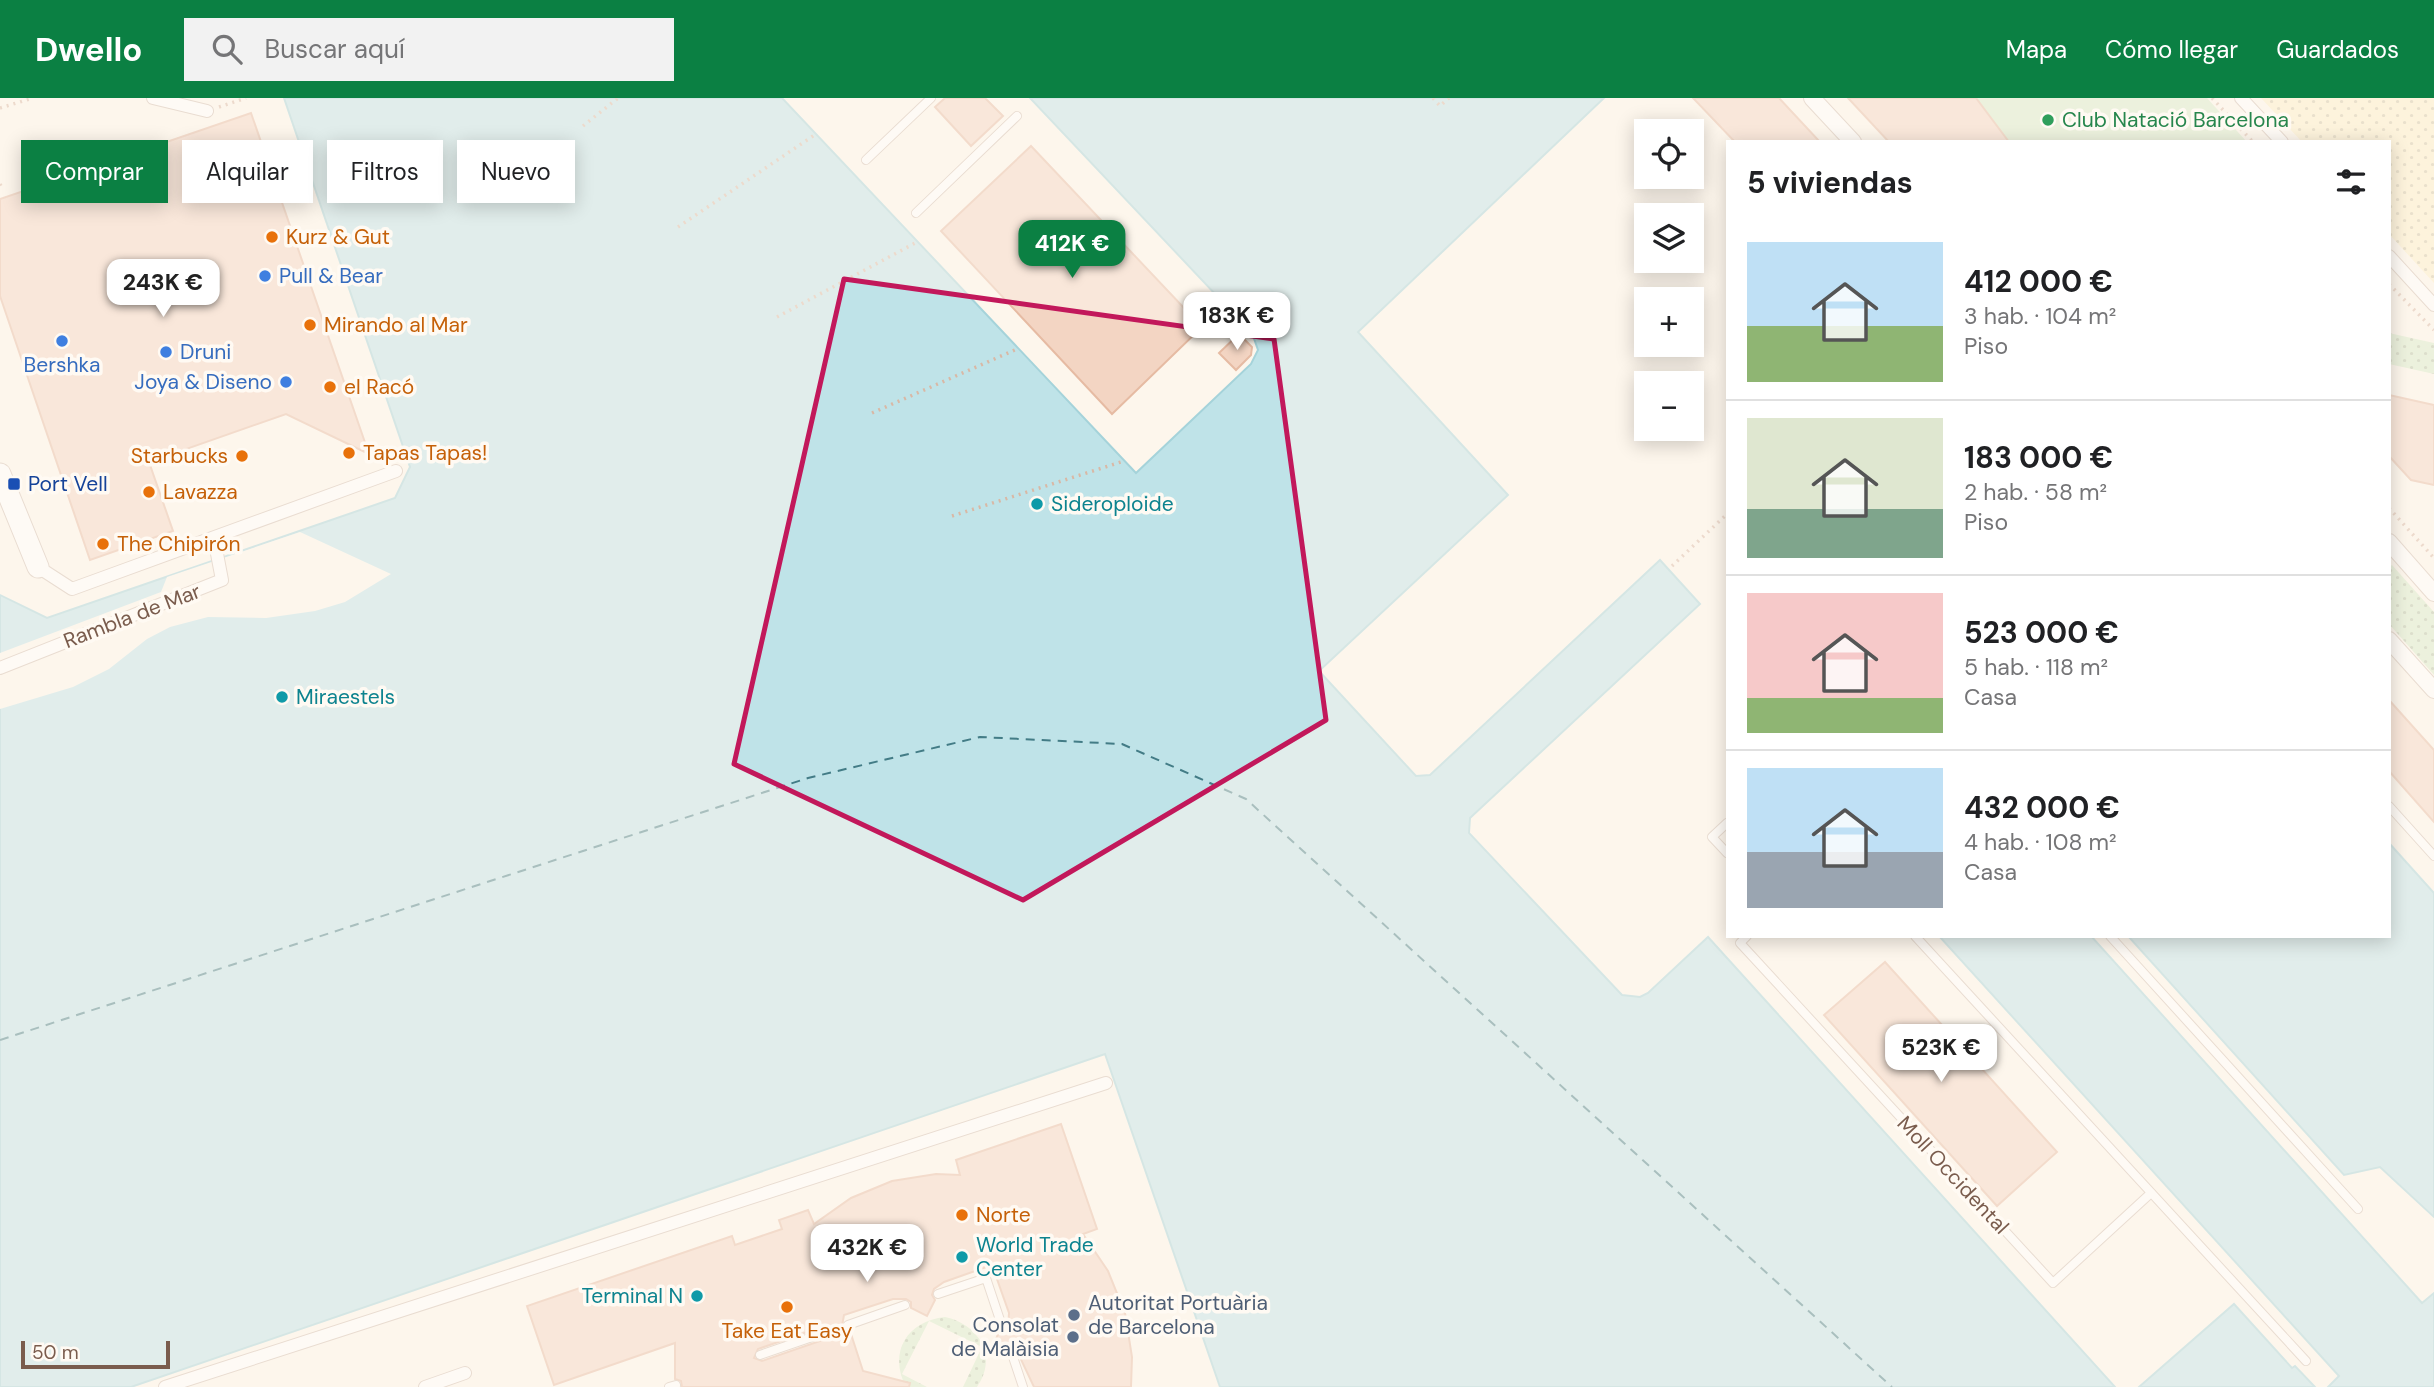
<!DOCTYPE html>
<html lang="es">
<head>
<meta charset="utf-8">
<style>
	body { margin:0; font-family:"DM Sans",sans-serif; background:#f2f2f2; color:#202124; height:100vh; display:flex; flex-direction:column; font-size:26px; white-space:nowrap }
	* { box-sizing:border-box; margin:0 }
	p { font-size:23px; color:#757577 }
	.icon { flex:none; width:38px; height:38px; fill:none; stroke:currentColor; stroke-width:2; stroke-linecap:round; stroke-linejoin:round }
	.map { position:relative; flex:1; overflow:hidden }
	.side { position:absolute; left:1726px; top:42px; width:665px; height:798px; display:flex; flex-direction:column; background:#fff; border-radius:0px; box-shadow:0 4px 18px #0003 }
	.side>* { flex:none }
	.banner { position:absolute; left:21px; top:42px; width:665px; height:63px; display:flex; gap:14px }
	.buttons { position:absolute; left:1634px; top:21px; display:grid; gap:14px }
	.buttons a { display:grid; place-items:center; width:70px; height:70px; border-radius:0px; background:#fff; box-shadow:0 4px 18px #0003; font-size:35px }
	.scale { position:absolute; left:21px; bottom:18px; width:149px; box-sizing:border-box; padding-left:7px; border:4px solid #7a5c4d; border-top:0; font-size:19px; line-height:24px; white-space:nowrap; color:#7a5c4d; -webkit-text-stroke:5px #fffaf3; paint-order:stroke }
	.price { position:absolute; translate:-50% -60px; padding:0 16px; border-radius:14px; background:#fff; color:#222; font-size:23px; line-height:46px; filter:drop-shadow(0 2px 4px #0008) }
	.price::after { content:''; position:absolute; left:50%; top:42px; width:21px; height:16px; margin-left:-10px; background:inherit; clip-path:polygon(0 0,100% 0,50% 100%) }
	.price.selected { background:#0b8043; color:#fff }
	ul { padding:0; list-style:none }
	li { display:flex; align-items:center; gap:21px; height:175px; padding:0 21px }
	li+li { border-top:2px solid #e0e0e0 }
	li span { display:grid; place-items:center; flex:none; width:196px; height:140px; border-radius:0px; color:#555 }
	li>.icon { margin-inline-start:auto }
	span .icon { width:84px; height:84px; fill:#fffc; stroke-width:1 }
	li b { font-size:30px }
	h2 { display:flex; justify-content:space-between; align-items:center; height:84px; padding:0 21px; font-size:30px }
	.tag { padding:0 24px; border-radius:0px; background:#fff; box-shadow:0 4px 18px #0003; font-size:24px; line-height:63px }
	.tag.selected { background:#0b8043; color:#fff }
	header { display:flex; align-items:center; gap:42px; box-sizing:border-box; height:98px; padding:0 35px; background:#0b8043; color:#fff }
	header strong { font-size:33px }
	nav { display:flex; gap:38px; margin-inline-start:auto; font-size:24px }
	.search { width:490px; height:63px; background:#f2f2f2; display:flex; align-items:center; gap:18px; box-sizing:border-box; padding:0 24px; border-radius:0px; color:#757577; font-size:26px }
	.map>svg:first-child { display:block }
</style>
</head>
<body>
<header>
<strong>Dwello</strong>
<div class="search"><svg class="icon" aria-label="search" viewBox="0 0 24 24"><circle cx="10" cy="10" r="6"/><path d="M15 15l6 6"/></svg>Buscar aquí</div>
<nav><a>Mapa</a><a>Cómo llegar</a><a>Guardados</a></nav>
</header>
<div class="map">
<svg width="2434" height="1289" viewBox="0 0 2434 1289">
	<defs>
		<pattern id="grass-dots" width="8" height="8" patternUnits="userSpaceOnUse" patternTransform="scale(1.75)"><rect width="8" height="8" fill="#d8ecc9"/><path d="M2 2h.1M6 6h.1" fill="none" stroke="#b4c2a5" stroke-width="1.8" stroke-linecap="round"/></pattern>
		<pattern id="sand-dots" width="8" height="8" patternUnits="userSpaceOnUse" patternTransform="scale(1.75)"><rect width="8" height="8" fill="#fcefc7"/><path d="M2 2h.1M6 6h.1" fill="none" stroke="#d1c5a4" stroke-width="1.8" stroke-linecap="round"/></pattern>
	</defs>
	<rect width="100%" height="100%" fill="#fdf6ec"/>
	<g fill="url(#grass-dots)">
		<polygon points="2389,235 2434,245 2434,276 2389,266"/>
		<polygon points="2392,467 2434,514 2434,577 2389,526 2389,469"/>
		<path d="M945,1219C978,1226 999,1258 977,1289H963L982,1249L929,1223L902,1276L927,1289H906C888,1254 907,1223 945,1219Z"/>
	</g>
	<polygon fill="url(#sand-dots)" points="2261,0 2434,0 2434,185 2389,136 2389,44 2302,44"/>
	<polygon fill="#d8ecc9" points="1848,0 2207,0 2247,44 1889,44"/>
	<g fill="#bfe3e8" stroke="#a5d3da" stroke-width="2">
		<polygon points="284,0 782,0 1136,375 1251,266 1258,252 1252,235 1030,0 1604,0 1358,234 1508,397 1319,573 1416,678 1430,677 1660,462 1700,506 1470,720 1469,735 1622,897 1640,899 1648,895 1708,839 2115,1289 1220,1289 1105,956 131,1289 0,1289 0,497 47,520 395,400 410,369"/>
		<polygon points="2389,745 2434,795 2434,1119 2380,1069 2344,1077 2128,838 2389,838"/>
		<polygon points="1939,838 2091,838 2422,1205 2434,1195 2434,1289 2328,1289 2339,1278"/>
		<polygon points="2234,1206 2292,1270 2295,1268 2315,1289 2139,1289"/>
	</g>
	<polygon fill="#fdf6ec" points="300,434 391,476 345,504 315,513 266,520 208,519 170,529 147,541 109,571 73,589 0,611 0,555 161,494 167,479"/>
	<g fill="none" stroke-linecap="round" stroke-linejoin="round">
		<polyline stroke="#437c86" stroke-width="2" stroke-dasharray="9 7" stroke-linecap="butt" points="0,942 808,680 980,639 1122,646 1246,701 1892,1289"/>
	</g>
	<g fill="#f3d5c3" stroke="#e6bba3" stroke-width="2" fill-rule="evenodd">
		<polygon points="945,0 985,0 1003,18 971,48 935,9"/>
		<polygon points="1693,0 1779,0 1820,44 1735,44"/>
		<polygon points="1848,0 1976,0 2009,44 1889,44"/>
		<polygon points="251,15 369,356 286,316 149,364 173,433 90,462 0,198 0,101"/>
		<polygon points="1031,48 1202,229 1112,316 941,133"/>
		<polygon points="1239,236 1252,249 1251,257 1236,272 1219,255"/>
		<polygon points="2389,297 2434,307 2434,387 2411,382 2389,358"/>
		<polygon points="2389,602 2434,652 2434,724 2389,673"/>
		<polygon points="1885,864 2057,1054 1997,1108 1824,917"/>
		<path d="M1061,1026L1097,1131L1083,1136L1108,1173L1125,1215L1132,1259L1131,1289H1034L1018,1255L1012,1253L1007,1257L992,1250L999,1234L1008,1230L1009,1215L992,1167L944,1184L934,1191L932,1197L935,1202L927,1218L911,1210V1204L906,1201H893L844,1217L842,1228L850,1233L863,1273L910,1285L909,1289H682L681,1283L675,1281V1245L554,1287L527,1208L732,1138L735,1147L782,1131L779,1122L808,1112L814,1126L851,1100L892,1083L936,1076L960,1077L956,1062ZM816,1231L824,1234L820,1243L762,1263L754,1260L758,1251Z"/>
	</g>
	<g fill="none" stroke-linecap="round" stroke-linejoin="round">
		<g stroke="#d1beb0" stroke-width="10">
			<g id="service">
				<polyline points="866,62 931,0"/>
				<polyline points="916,115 1017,18"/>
				<polyline points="2389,708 2434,758"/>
				<polyline points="1727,725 1712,739 1727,755"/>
				<polyline points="1747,838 1740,845 2053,1185 2151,1095"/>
				<polyline points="1915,838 2306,1263"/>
				<polyline points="2110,838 2358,1111"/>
				<polyline points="938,1196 986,1180 1002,1228"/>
				<polyline points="848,1227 905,1207"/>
				<polyline points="760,1257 818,1237"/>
				<polyline points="1013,1259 1023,1289"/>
				<polyline points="669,1289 676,1287"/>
			</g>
		</g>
		<g stroke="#d1beb0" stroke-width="14">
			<g id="pedestrian">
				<polyline points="153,0 207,13"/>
				<polyline points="2241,0 2282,44"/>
				<polyline points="2389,158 2434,207"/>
				<polyline points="38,469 72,491 396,373"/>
				<polyline points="0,570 222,482 214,440"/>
				<polyline points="165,1289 1106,985"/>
				<polyline points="425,1289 465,1275"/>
			</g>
		</g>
		<g stroke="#d1beb0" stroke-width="18">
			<g id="minor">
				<polyline points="1812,0 1853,44"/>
				<polyline points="2389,444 2434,495"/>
				<polyline points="2389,542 2434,592"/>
			</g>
		</g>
		<g stroke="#d1beb0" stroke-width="23">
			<polyline id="tertiary" points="0,376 38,469"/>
		</g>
		<g stroke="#d9b8a5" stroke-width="3.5" stroke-dasharray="2 5" stroke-linecap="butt">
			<polyline points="1433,0 1440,8 1449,0"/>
			<polyline points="2212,0 2253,44"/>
			<polyline points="219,9 246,0"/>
			<polyline points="0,10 33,0"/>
			<polyline points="583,28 618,0"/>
			<polyline points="0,86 1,88"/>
			<polyline points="281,87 289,82 291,66"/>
			<polyline points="282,90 296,82"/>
			<polyline points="678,129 816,36"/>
			<polyline points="2389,186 2434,232"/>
			<polyline points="777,219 917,144"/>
			<polyline points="872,315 1017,251"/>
			<polyline points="2389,410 2434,460"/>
			<polyline points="952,418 1124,363"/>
			<polyline points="1672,468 1727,416"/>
		</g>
		<use href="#service" stroke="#fff" stroke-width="8"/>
		<use href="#pedestrian" stroke="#fff" stroke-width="12"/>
		<use href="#minor" stroke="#fff" stroke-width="16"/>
		<use href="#tertiary" stroke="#fff" stroke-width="21"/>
	</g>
	<path d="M0 0H2434V1289H0ZM844,181L1274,241L1326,622L1023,802L734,666Z" fill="#fdf6ec" fill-opacity=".55" fill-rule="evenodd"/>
	<path fill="none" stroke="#c2185b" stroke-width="5" stroke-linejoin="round" d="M844,181L1274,241L1326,622L1023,802L734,666Z"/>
	<circle fill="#2e9e5b" stroke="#fffaf3" stroke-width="2.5" cx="2048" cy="22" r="7"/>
	<g fill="#e8710a" stroke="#fffaf3" stroke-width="2.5">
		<circle cx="272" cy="139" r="7"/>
		<circle cx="310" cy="227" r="7"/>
		<circle cx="330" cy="289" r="7"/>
		<circle cx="349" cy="355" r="7"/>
		<circle cx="242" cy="358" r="7"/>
		<circle cx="149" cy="394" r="7"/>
		<circle cx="103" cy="446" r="7"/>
		<circle cx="962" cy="1117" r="7"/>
		<circle cx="787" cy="1209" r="7"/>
	</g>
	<g fill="#3f7fe0" stroke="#fffaf3" stroke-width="2.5">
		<circle cx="265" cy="178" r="7"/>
		<circle cx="62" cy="243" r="7"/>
		<circle cx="166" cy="254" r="7"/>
		<circle cx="286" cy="284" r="7"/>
	</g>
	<rect fill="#1a4fb4" stroke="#fffaf3" stroke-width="2.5" x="7" y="379" width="14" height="14" rx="3.5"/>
	<g fill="#0f9aa8" stroke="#fffaf3" stroke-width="2.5">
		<circle cx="1037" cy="406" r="7"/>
		<circle cx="282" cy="599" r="7"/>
		<circle cx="962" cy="1159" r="7"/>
		<circle cx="697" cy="1198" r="7"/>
	</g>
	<g fill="#5c6f8a" stroke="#fffaf3" stroke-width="2.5">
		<circle cx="1074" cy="1217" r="7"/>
		<circle cx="1073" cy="1239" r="7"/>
	</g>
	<g text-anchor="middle" stroke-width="7" stroke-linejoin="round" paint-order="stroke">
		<g font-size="21" fill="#27864d" stroke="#fffaf3" text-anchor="start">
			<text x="2062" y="29">Club Natació Barcelona</text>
		</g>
		<g font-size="21" fill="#c56008" stroke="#fffaf3" text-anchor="start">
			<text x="286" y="146">Kurz &amp; Gut</text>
			<text x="324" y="234">Mirando al Mar</text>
			<text x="344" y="296">el Racó</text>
			<text x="363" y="362">Tapas Tapas!</text>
			<text x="228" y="365" text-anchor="end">Starbucks</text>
			<text x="163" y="401">Lavazza</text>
			<text x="117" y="453">The Chipirón</text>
			<text x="976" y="1124">Norte</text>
			<text x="787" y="1240" text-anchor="middle">Take Eat Easy</text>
		</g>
		<g font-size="21" fill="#366cbe" stroke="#fffaf3" text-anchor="start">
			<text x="279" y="185">Pull &amp; Bear</text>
			<text x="180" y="261">Druni</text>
			<text x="62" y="274" text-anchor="middle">Bershka</text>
			<text x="272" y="291" text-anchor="end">Joya &amp; Diseno</text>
		</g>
		<g font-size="21" fill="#164399" stroke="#fffaf3" text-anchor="start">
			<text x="28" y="393">Port Vell</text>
		</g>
		<g font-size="21" fill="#0d838f" stroke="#fffaf3" text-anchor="start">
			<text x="1051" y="413">Sideroploide</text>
			<text x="296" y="606">Miraestels</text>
			<text x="976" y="1154">World Trade<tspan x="976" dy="24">Center</tspan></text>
			<text x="683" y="1205" text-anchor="end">Terminal N</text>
		</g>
		<g font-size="21" fill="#7a5c4d" stroke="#fffaf3">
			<text transform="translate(132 518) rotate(-21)" y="7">Rambla de Mar</text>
			<text transform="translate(1953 1077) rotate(47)" y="7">Moll Occidental</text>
		</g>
		<g font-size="21" fill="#4e5e75" stroke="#fffaf3" text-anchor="start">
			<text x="1088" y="1212">Autoritat Portuària<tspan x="1088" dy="24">de Barcelona</tspan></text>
			<text x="1059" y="1234" text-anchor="end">Consolat<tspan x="1059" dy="24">de Malàisia</tspan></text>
		</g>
	</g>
</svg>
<div class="buttons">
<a><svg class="icon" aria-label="locate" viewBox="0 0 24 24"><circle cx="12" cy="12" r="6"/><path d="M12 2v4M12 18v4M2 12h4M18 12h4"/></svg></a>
<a><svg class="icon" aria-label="layers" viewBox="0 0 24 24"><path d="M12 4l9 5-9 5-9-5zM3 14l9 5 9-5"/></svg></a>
<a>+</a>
<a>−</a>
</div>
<div class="scale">50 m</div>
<b class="price selected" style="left:1072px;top:182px">412K €</b>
<b class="price" style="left:163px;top:221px">243K €</b>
<b class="price" style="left:1237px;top:254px">183K €</b>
<b class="price" style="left:1941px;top:986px">523K €</b>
<b class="price" style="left:867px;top:1186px">432K €</b>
<div class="banner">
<a class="tag selected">Comprar</a>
<a class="tag">Alquilar</a>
<a class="tag">Filtros</a>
<a class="tag">Nuevo</a>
</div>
<section class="side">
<h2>5 viviendas<svg class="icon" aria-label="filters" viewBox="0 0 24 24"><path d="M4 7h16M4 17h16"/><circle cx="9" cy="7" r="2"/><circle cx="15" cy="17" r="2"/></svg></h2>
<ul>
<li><span style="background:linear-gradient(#bfe0f5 60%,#8fb573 0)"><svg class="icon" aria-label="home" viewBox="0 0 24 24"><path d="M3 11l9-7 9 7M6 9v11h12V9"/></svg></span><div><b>412 000 €</b><p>3 hab. · 104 m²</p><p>Piso</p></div></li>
<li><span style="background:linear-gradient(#dfe7d0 65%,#7fa58c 0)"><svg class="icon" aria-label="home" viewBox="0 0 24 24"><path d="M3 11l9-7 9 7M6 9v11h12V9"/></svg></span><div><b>183 000 €</b><p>2 hab. · 58 m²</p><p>Piso</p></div></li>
<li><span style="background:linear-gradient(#f6c9c9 75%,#8fb573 0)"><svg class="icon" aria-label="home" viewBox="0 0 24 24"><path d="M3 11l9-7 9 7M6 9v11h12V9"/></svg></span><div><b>523 000 €</b><p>5 hab. · 118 m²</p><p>Casa</p></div></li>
<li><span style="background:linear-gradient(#bfe0f5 60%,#9aa5b1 0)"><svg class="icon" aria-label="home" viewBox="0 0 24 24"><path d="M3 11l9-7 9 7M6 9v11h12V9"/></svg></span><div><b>432 000 €</b><p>4 hab. · 108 m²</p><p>Casa</p></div></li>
</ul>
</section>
</div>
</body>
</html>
